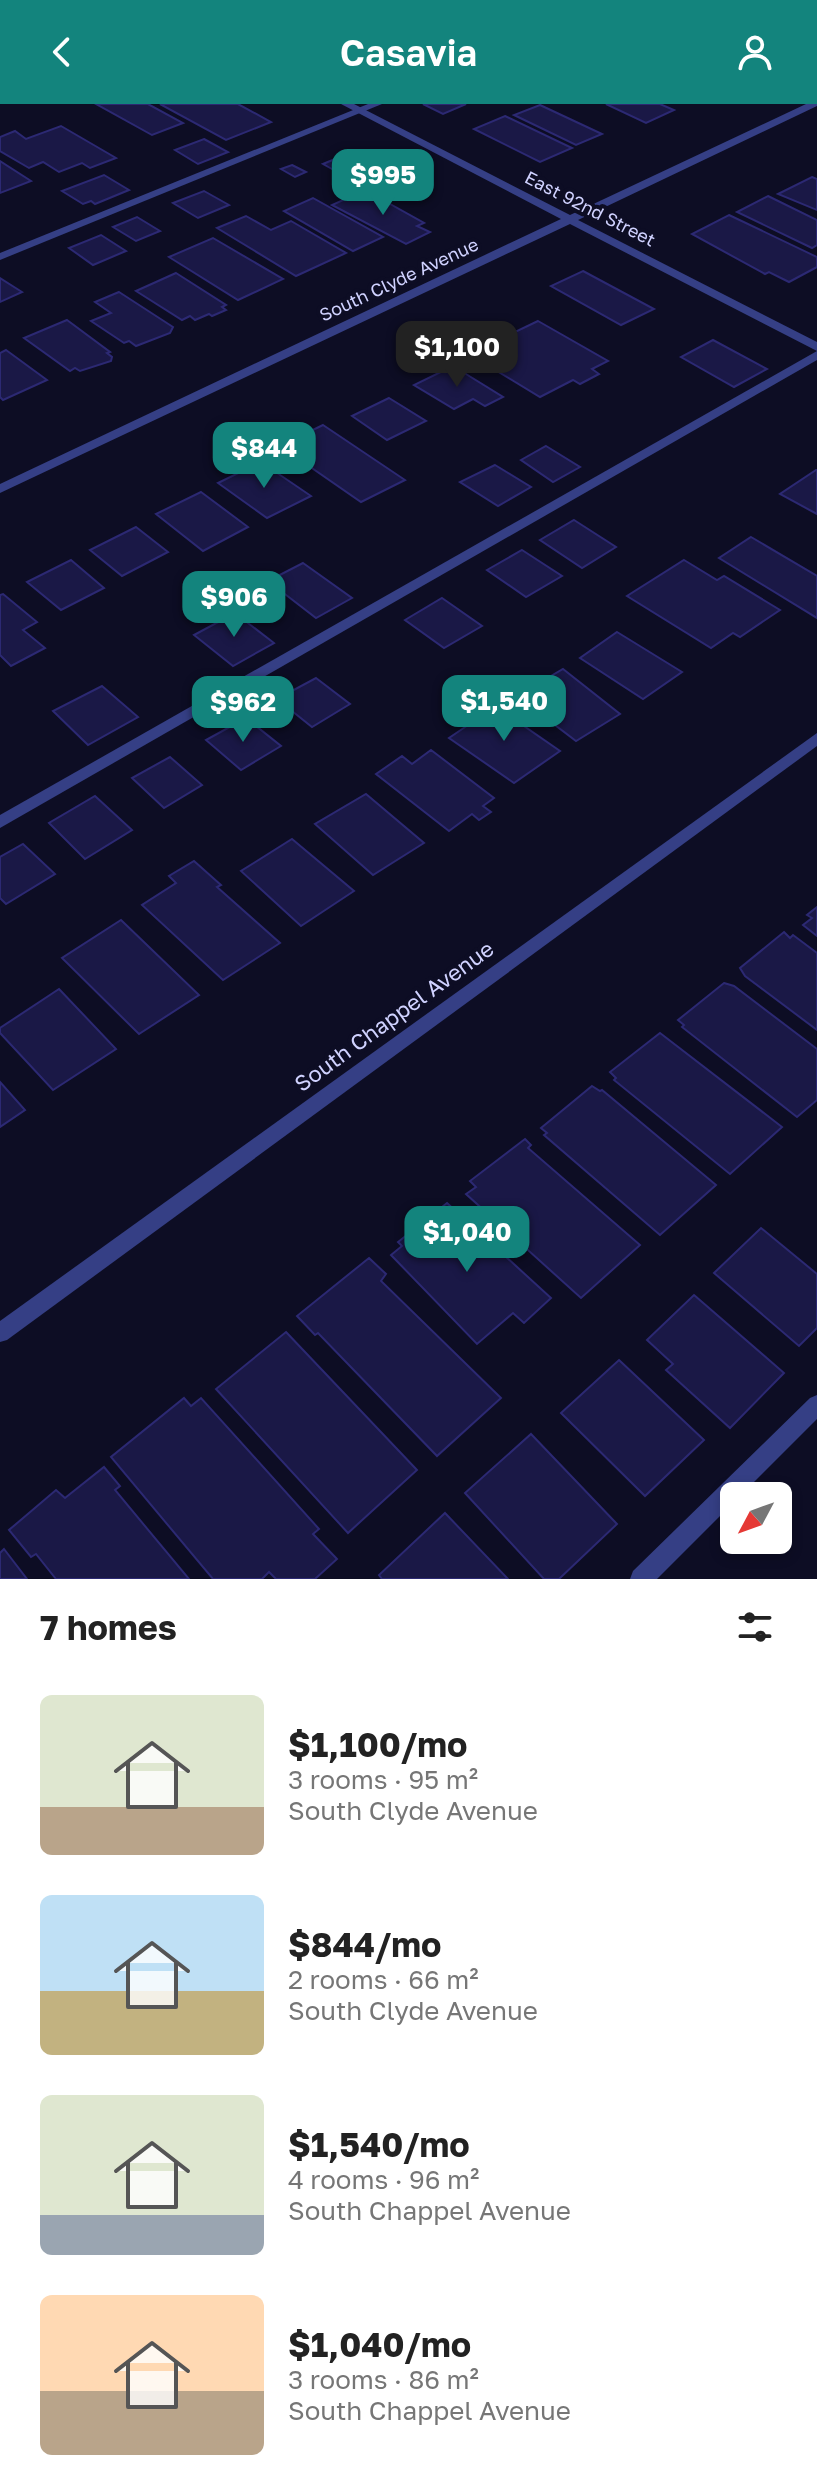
<!DOCTYPE html>
<html lang="en">
<head>
<meta charset="utf-8">
<style>
	body { margin:0; font-family:"Golos Text",sans-serif; background:#f2f2f2; color:#222; height:100vh; display:flex; flex-direction:column; font-size:30px; white-space:nowrap }
	* { box-sizing:border-box; margin:0 }
	p { font-size:26px; color:#767676 }
	.icon { flex:none; width:44px; height:44px; fill:none; stroke:currentColor; stroke-width:2; stroke-linecap:round; stroke-linejoin:round }
	.map { position:relative; height:1475px; overflow:hidden }
	.panel { display:flex; flex-direction:column; background:#fff; flex:1 }
	.panel>* { flex:none }
	.needle { width:52px; rotate:229deg }
	.fabs { position:absolute; left:720px; top:1378px; display:grid; gap:16px }
	.fabs a { display:grid; place-items:center; width:72px; height:72px; border-radius:12px; background:#fff; box-shadow:0 4px 12px #0003; font-size:40px }
	.price { position:absolute; translate:-50% -68px; padding:0 18px; border-radius:16px; background:#13847d; color:#fff; font-size:26px; line-height:52px; filter:drop-shadow(0 2px 4px #0008) }
	.price::after { content:''; position:absolute; left:50%; top:48px; width:24px; height:18px; margin-left:-12px; background:inherit; clip-path:polygon(0 0,100% 0,50% 100%) }
	.price.active { background:#222; color:#fff }
	ul { padding:0; list-style:none }
	li { display:flex; align-items:center; gap:24px; height:200px; padding:0 40px }
	li span { display:grid; place-items:center; flex:none; width:224px; height:160px; border-radius:12px; color:#555 }
	li>.icon { margin-inline-start:auto }
	span .icon { width:96px; height:96px; fill:#fffc; stroke-width:1 }
	li b { font-size:34px }
	h2 { display:flex; justify-content:space-between; align-items:center; height:96px; padding:0 40px; font-size:34px }
	header { display:flex; justify-content:space-between; align-items:center; height:104px; padding:0 40px; background:#13847d; color:#fff; font-size:36px; font-weight:600 }
	.map>svg:first-child { display:block }
</style>
</head>
<body>
<header><svg class="icon" aria-label="back" viewBox="0 0 24 24"><path d="M15 5l-7 7 7 7"/></svg>Casavia<svg class="icon" aria-label="person" viewBox="0 0 24 24"><circle cx="12" cy="8" r="4"/><path d="M4 21q1-7 8-7t8 7"/></svg></header>
<div class="map">
<svg width="817" height="1475" viewBox="0 0 817 1475">
	<rect width="100%" height="100%" fill="#0d0d24"/>
	<g fill="#1a1846" stroke="#2c2973" stroke-width="2">
		<polygon points="96,0 148,0 183,19 152,31"/>
		<polygon points="160,0 238,0 271,18 226,36"/>
		<polygon points="423,0 466,0 443,10"/>
		<polygon points="606,0 660,0 674,6 646,19"/>
		<polygon points="540,1 602,30 576,41 514,11"/>
		<polygon points="505,12 572,44 540,58 474,25"/>
		<polygon points="61,22 116,54 90,64 82,59 59,68 43,58 29,64 0,47 0,33 15,27 26,35"/>
		<polygon points="204,35 228,48 198,60 175,46"/>
		<polygon points="354,47 380,62 350,75 323,60"/>
		<polygon points="0,57 31,77 0,89"/>
		<polygon points="292,61 306,68 295,73 281,65"/>
		<polygon points="104,71 129,86 95,100 91,97 83,100 62,87"/>
		<polygon points="812,73 817,75 817,106 778,90"/>
		<polygon points="365,86 424,119 417,122 430,128 406,140 332,101"/>
		<polygon points="204,87 229,101 198,114 173,99"/>
		<polygon points="768,92 817,116 817,141 812,144 737,108"/>
		<polygon points="313,94 383,133 353,147 284,107"/>
		<polygon points="729,111 817,153 817,163 789,178 769,168 765,170 692,130"/>
		<polygon points="246,112 271,126 291,117 346,149 296,172 217,124"/>
		<polygon points="137,113 160,127 136,137 113,123"/>
		<polygon points="101,131 126,147 93,161 69,144"/>
		<polygon points="213,134 283,175 238,196 169,153"/>
		<polygon points="583,167 654,205 621,221 551,182"/>
		<polygon points="176,169 226,201 222,203 226,206 212,212 209,210 195,216 190,212 182,216 136,187"/>
		<polygon points="0,174 22,188 0,198"/>
		<polygon points="119,188 173,223 170,229 136,242 129,237 124,239 91,217 111,209 95,198"/>
		<polygon points="67,216 110,248 107,249 112,253 111,257 80,267 75,264 70,267 24,234"/>
		<polygon points="538,217 608,257 592,265 599,270 580,280 573,276 540,293 469,250"/>
		<polygon points="713,236 767,265 734,283 681,253"/>
		<polygon points="6,246 47,276 3,296 0,293 0,249"/>
		<polygon points="453,262 503,293 485,302 473,295 454,305 414,281"/>
		<polygon points="389,294 426,317 387,336 352,312"/>
		<polygon points="323,321 405,376 361,398 280,342"/>
		<polygon points="546,342 580,363 553,378 521,356"/>
		<polygon points="261,358 311,392 267,414 218,379"/>
		<polygon points="495,361 531,383 498,402 460,378"/>
		<polygon points="816,366 817,366 817,410 780,390"/>
		<polygon points="201,388 248,423 203,447 156,410"/>
		<polygon points="574,416 616,443 582,464 540,436"/>
		<polygon points="136,423 168,448 122,472 90,446"/>
		<polygon points="751,433 817,472 817,514 719,454"/>
		<polygon points="522,446 562,472 526,493 487,466"/>
		<polygon points="71,456 104,484 61,506 27,478"/>
		<polygon points="684,456 717,476 724,472 780,506 740,533 733,529 711,544 627,492"/>
		<polygon points="303,459 352,494 316,514 268,477"/>
		<polygon points="3,490 37,518 23,526 45,544 11,562 0,551 0,491"/>
		<polygon points="442,494 482,522 444,544 405,516"/>
		<polygon points="235,509 274,539 233,562 194,531"/>
		<polygon points="617,528 682,568 643,595 580,554"/>
		<polygon points="563,565 620,610 576,637 517,592"/>
		<polygon points="316,574 350,600 312,623 277,595"/>
		<polygon points="102,582 138,613 88,641 53,607"/>
		<polygon points="483,600 493,607 498,604 560,647 514,679 449,634 474,617 466,611"/>
		<polygon points="246,614 281,642 241,666 206,636"/>
		<polygon points="431,646 494,694 483,702 491,708 479,716 472,710 449,727 376,670 402,652 412,660"/>
		<polygon points="170,653 202,681 164,704 132,674"/>
		<polygon points="366,690 424,739 373,771 315,720"/>
		<polygon points="95,692 132,726 85,755 49,719"/>
		<polygon points="292,735 354,787 301,822 241,767"/>
		<polygon points="23,740 55,770 6,800 0,794 0,753"/>
		<polygon points="194,757 221,781 217,783 280,839 223,876 142,801 176,779 169,772"/>
		<polygon points="817,803 817,832 803,821 812,814 807,811"/>
		<polygon points="121,816 199,891 139,930 62,854"/>
		<polygon points="784,828 790,834 793,831 817,849 817,926 745,872 740,864"/>
		<polygon points="724,879 734,882 817,945 817,996 797,1013 682,923 684,921 678,916"/>
		<polygon points="59,885 116,945 53,986 0,929 0,924"/>
		<polygon points="660,929 782,1023 730,1070 614,976 616,974 610,968"/>
		<polygon points="0,978 25,1006 0,1023"/>
		<polygon points="592,982 600,987 602,986 716,1081 660,1131 544,1031 547,1029 541,1024"/>
		<polygon points="525,1035 531,1041 528,1044 640,1141 581,1194 466,1090 476,1083 470,1077"/>
		<polygon points="447,1099 551,1194 524,1219 513,1209 477,1240 391,1151 402,1142 398,1138"/>
		<polygon points="761,1124 817,1170 817,1224 799,1242 714,1169"/>
		<polygon points="369,1154 386,1170 381,1177 501,1294 437,1352 318,1229 315,1231 297,1212"/>
		<polygon points="694,1191 784,1269 730,1324 666,1266 673,1260 647,1236"/>
		<polygon points="286,1228 417,1366 348,1429 216,1285"/>
		<polygon points="619,1256 704,1336 645,1392 561,1309"/>
		<polygon points="184,1294 191,1302 201,1294 319,1425 313,1430 337,1455 315,1475 276,1475 269,1468 262,1475 213,1475 111,1353"/>
		<polygon points="531,1330 617,1420 559,1475 544,1475 465,1389"/>
		<polygon points="104,1363 120,1382 115,1386 189,1475 56,1475 36,1450 31,1453 9,1426 56,1386 65,1394"/>
		<polygon points="445,1409 508,1475 382,1475 379,1471"/>
		<polygon points="4,1445 27,1475 0,1475 0,1449"/>
	</g>
	<g fill="none" stroke-linecap="round" stroke-linejoin="round">
		<g fill="#353f85" fill-rule="evenodd">
			<polygon points="368,0 382,0 0,156 0,149"/>
			<polygon points="817,247 817,256 0,724 0,711"/>
			<polygon points="817,1291 817,1315 740,1392 734,1392 734,1398 657,1475 630,1475 633,1467 810,1294"/>
		</g>
		<g fill="#353f85" fill-rule="evenodd">
			<polygon points="341,0 354,0 570,111 806,0 817,0 817,2 578,116 817,238 817,247 570,120 0,389 0,380 561,115"/>
			<polygon points="817,629 817,642 7,1236 0,1238 0,1217"/>
		</g>
	</g>
	<g text-anchor="middle" stroke-width="8" stroke-linejoin="round" paint-order="stroke">
		<g font-size="18" fill="#d0d2ff" stroke="#0d0d24">
			<text transform="translate(590 105) rotate(27)" y="6">East 92nd Street</text>
			<text transform="translate(399 176) rotate(-25)" y="6">South Clyde Avenue</text>
		</g>
		<g font-size="22" fill="#d0d2ff" stroke="#0d0d24">
			<text transform="translate(394 912) rotate(-36)" y="8">South Chappel Avenue</text>
		</g>
	</g>
</svg>
<div class="fabs">
<a><svg class="needle" viewBox="-14 -14 28 28"><path d="M0-13l5 13h-10z" fill="#e53935"/><path d="M0 13l5-13h-10z" fill="#767676"/></svg></a>
</div>
<b class="price" style="left:383px;top:113px">$995</b>
<b class="price active" style="left:457px;top:285px">$1,100</b>
<b class="price" style="left:264px;top:386px">$844</b>
<b class="price" style="left:234px;top:535px">$906</b>
<b class="price" style="left:504px;top:639px">$1,540</b>
<b class="price" style="left:243px;top:640px">$962</b>
<b class="price" style="left:467px;top:1170px">$1,040</b>
</div>
<section class="panel">
<h2>7 homes<svg class="icon" aria-label="filters" viewBox="0 0 24 24"><path d="M4 7h16M4 17h16"/><circle cx="9" cy="7" r="2"/><circle cx="15" cy="17" r="2"/></svg></h2>
<ul>
<li><span style="background:linear-gradient(#dfe7d0 70%,#b9a48a 0)"><svg class="icon" aria-label="home" viewBox="0 0 24 24"><path d="M3 11l9-7 9 7M6 9v11h12V9"/></svg></span><div><b>$1,100/mo</b><p>3 rooms · 95 m²</p><p>South Clyde Avenue</p></div></li>
<li><span style="background:linear-gradient(#bfe0f5 60%,#c2b280 0)"><svg class="icon" aria-label="home" viewBox="0 0 24 24"><path d="M3 11l9-7 9 7M6 9v11h12V9"/></svg></span><div><b>$844/mo</b><p>2 rooms · 66 m²</p><p>South Clyde Avenue</p></div></li>
<li><span style="background:linear-gradient(#dfe7d0 75%,#9aa5b1 0)"><svg class="icon" aria-label="home" viewBox="0 0 24 24"><path d="M3 11l9-7 9 7M6 9v11h12V9"/></svg></span><div><b>$1,540/mo</b><p>4 rooms · 96 m²</p><p>South Chappel Avenue</p></div></li>
<li><span style="background:linear-gradient(#ffd9b3 60%,#b9a48a 0)"><svg class="icon" aria-label="home" viewBox="0 0 24 24"><path d="M3 11l9-7 9 7M6 9v11h12V9"/></svg></span><div><b>$1,040/mo</b><p>3 rooms · 86 m²</p><p>South Chappel Avenue</p></div></li>
</ul>
</section>
</body>
</html>
